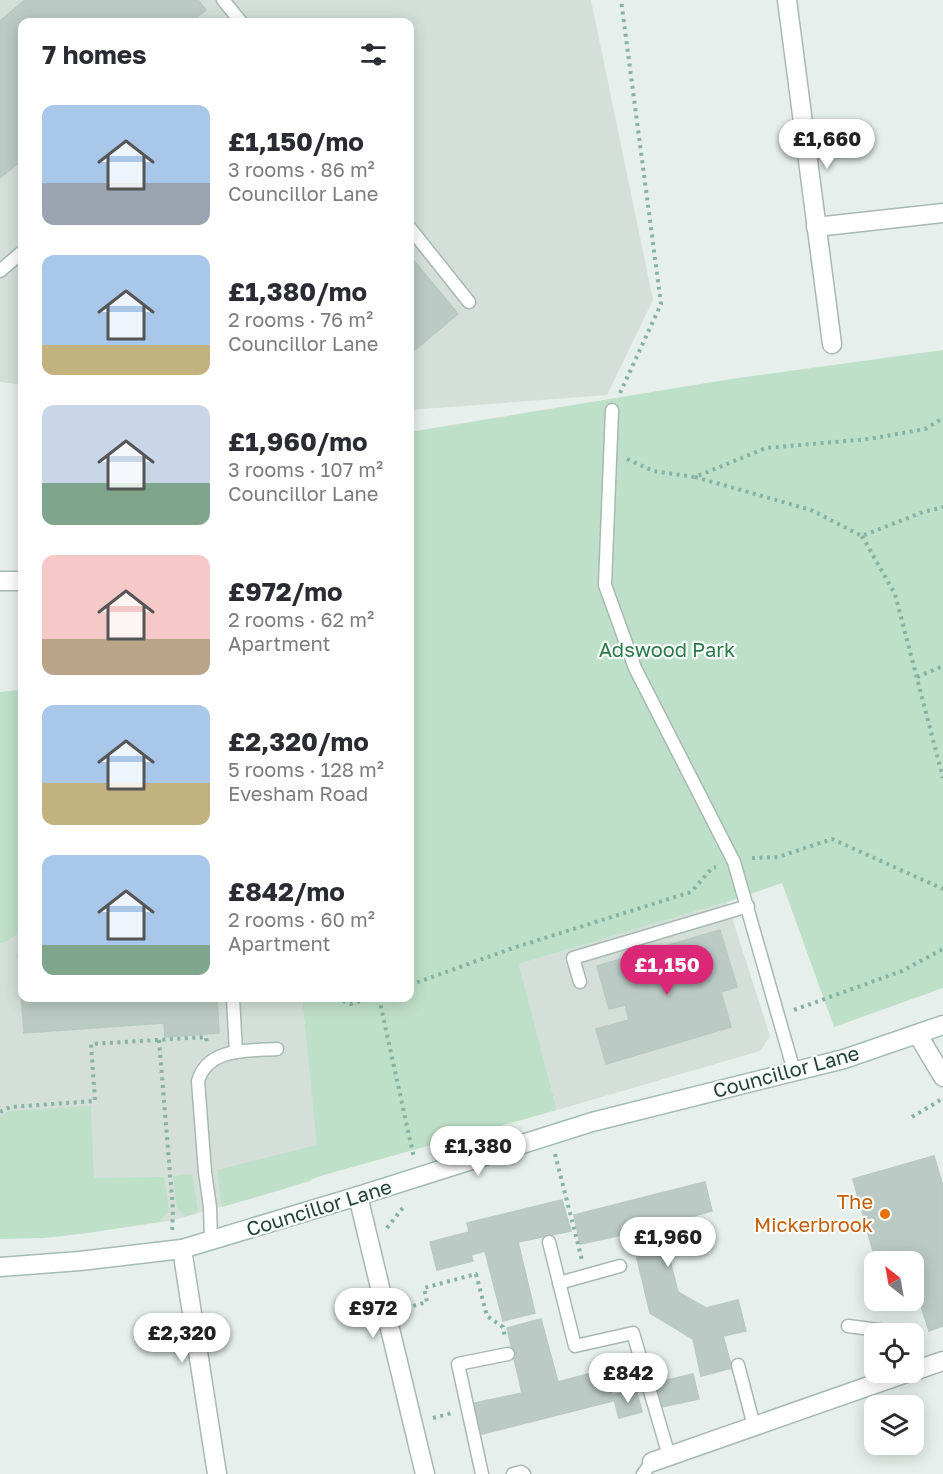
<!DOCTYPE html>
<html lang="en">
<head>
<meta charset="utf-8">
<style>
	body { margin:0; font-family:"Golos Text",sans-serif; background:#f2f2f3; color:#2b2b33; height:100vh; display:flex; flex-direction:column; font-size:22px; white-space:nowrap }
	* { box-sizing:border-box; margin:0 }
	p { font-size:20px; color:#7c7c81 }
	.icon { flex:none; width:33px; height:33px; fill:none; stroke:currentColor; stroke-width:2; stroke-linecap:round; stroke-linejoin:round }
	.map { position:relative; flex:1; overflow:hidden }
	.sheet { position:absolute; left:18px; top:18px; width:396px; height:984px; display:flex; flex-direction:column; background:#fff; border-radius:12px; box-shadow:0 3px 15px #0003 }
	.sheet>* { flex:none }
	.needle { width:39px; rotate:329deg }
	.fabs { position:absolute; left:864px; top:1251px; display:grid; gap:12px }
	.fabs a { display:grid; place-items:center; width:60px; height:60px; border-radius:12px; background:#fff; box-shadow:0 3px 15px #0003; font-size:30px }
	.price { position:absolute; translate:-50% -51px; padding:0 14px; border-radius:21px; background:#fff; color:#222; font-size:20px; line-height:39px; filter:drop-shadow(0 2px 3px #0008) }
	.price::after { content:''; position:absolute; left:50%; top:36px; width:18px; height:14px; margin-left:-9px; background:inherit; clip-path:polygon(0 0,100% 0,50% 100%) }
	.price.on { background:#db2777; color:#fff }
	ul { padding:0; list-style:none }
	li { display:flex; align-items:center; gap:18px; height:150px; padding:0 24px }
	li span { display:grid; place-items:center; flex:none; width:168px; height:120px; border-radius:12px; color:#555 }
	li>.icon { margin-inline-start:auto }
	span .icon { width:72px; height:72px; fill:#fffc; stroke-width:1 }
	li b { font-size:26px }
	h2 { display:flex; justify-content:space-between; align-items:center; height:72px; padding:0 24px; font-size:26px }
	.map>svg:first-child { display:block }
</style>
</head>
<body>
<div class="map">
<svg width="943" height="1474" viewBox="0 0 943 1474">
	<rect width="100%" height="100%" fill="#e6efeb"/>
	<g fill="#d4dfda">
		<polygon points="0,0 591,0 653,300 607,395 410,410 410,22 22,22 22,385 0,382"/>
		<polygon points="22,690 22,998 302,998 318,1148 311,1181 174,1220 80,1234 0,1239 0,692"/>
		<polygon points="727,902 770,1036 760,1051 557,1110 519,964"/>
	</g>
	<g fill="#bfe0c8">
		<polygon points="943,350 943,988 834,1027 782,883 727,902 519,964 557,1110 324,1175 284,1189 222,1207 217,1170 317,1145 302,998 410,998 410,432 731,379"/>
		<polygon points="22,690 22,930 6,942 0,943 0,692"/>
		<polygon points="91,1106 94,1178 164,1177 169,1210 159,1222 80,1234 44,1238 0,1239 0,1116 9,1111"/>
		<polygon points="192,1174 198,1210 194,1214 185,1216 177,1208 173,1176"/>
	</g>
	<g fill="#bbcac4" stroke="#b8c9c2" stroke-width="1.5">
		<polygon points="25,0 198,0 206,10 191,22 22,22 22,160 0,178 0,21"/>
		<polygon points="410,256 458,314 410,354"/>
		<polygon points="720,930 737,987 721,992 731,1027 606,1064 596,1029 629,1020 625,1005 609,1009 597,966"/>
		<polygon points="18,954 22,954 22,998 217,998 219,1033 165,1037 164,1023 24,1033"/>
		<polygon points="934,1156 943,1186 943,1326 929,1331 914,1284 914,1262 876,1262 853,1179"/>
		<polygon points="705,1182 712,1211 661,1225 678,1292 706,1308 738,1300 746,1331 723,1336 732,1368 701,1376 693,1339 650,1313 631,1233 580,1244 574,1215"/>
		<polygon points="562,1200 571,1231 518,1242 535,1313 503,1321 485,1251 471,1255 473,1261 437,1270 430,1242 469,1232 467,1223"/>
		<polygon points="541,1319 558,1382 607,1369 613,1401 478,1435 470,1404 522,1393 507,1328"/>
		<polygon points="693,1374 699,1399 661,1407 655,1383"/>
		<polygon points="636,1389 642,1412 619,1418 613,1395"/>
	</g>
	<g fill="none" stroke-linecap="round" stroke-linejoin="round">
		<g stroke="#a8b8b2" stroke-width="15">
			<g id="lane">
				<polyline points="223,0 241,22"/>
				<polyline points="410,228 469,302"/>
				<polyline points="0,271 22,252"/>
				<polyline points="612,410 605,585 635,668 734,862 794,1071"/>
				<polyline points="580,982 573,958 748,906"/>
				<polyline points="233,998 236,1052"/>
				<path d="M211,1241L210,1207L205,1172L198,1081C208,1047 249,1051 277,1049"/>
				<polyline points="549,1242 575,1346 633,1333 669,1456"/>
				<polyline points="559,1283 620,1266"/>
				<polyline points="848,1326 886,1331 887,1334"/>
				<polyline points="738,1365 754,1426"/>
				<polyline points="482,1474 458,1364 508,1354"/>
				<polyline points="513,1474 521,1472 524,1474"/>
				<polyline points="643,1474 652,1462"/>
			</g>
		</g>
		<g stroke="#a8b8b2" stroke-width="21">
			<g id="street">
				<polyline points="787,0 832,344"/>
				<polyline points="816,227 943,213"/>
				<polyline points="0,581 22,581"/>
				<polyline points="918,1035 943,1077"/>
				<polyline points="358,1196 425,1474"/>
				<polyline points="182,1249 217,1474"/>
				<polyline points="914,1371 943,1361"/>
				<polyline points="652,1462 909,1372"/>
			</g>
		</g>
		<g stroke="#a4bbb3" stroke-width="21">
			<polyline id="secondary" points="0,1267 80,1261 182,1249 358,1196 592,1122 844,1059 943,1025"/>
		</g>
		<g stroke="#86b3a5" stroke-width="4" stroke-dasharray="3 4.5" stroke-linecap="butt">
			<polyline points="620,393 661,304 621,0"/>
			<polyline points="627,459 653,471 695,477 766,448 869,439 925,429 943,418"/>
			<polyline points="695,477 811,510 862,536 923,512 943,507"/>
			<polyline points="862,536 895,594 943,778"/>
			<polyline points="917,677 943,666"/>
			<polyline points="752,858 778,857 832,839 943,889"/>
			<polyline points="410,985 513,948 691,892 712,868 716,867"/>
			<polyline points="336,998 350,1004 373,998"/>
			<polyline points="379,998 414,1158"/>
			<polyline points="794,1010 902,971 943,949"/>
			<polyline points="159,1040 173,1210 172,1231"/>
			<polyline points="0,1112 10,1107 95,1101 91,1044 206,1037 207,1044"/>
			<polyline points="912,1117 942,1099"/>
			<polyline points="555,1154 582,1260"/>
			<polyline points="387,1228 405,1205"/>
			<polyline points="406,1308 427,1302 424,1288 476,1274 487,1316 503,1327 505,1337"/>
			<polyline points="433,1418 452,1413"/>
		</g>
		<use href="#lane" stroke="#fff" stroke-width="12"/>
		<use href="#street" stroke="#fff" stroke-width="18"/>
		<use href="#secondary" stroke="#fff" stroke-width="18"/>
	</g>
	<circle fill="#e8710a" stroke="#f7fbf9" stroke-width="2" cx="885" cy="1214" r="6"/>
	<g text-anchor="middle" stroke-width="4.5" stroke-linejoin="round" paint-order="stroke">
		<g font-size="20" fill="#2d7a4b" stroke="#f7fbf9">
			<text x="667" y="657">Adswood Park</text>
		</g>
		<g font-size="20" fill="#24423a" stroke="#f7fbf9">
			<text transform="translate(786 1072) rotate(-15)" y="7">Councillor Lane</text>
			<text transform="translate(319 1208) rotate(-17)" y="7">Councillor Lane</text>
		</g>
		<g font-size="20" fill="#c56008" stroke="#f7fbf9" text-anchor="end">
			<text x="873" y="1209">The<tspan x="873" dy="23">Mickerbrook</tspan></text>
		</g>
	</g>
</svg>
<div class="fabs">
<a><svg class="needle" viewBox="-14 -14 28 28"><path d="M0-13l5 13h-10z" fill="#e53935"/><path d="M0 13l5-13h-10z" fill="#7c7c81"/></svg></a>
<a><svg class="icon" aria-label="locate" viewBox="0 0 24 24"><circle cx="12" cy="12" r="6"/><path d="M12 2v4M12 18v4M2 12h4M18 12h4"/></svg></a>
<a><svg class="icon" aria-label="layers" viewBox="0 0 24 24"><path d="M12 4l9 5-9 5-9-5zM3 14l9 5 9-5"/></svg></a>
</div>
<b class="price" style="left:827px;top:170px">£1,660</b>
<b class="price on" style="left:667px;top:996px">£1,150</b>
<b class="price" style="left:478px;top:1177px">£1,380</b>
<b class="price" style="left:668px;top:1268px">£1,960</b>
<b class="price" style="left:373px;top:1339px">£972</b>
<b class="price" style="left:182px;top:1364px">£2,320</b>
<b class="price" style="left:628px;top:1404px">£842</b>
<section class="sheet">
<h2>7 homes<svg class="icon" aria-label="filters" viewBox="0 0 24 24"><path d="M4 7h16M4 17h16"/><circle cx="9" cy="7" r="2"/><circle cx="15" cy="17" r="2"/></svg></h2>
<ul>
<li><span style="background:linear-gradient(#a9c7e8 65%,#9aa5b1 0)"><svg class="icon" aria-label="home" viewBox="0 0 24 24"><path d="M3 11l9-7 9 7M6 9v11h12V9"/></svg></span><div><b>£1,150/mo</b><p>3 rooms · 86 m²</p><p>Councillor Lane</p></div></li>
<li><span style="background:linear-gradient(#a9c7e8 75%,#c2b280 0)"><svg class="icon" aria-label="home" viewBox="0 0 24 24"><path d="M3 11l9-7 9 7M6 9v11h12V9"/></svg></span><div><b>£1,380/mo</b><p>2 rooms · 76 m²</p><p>Councillor Lane</p></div></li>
<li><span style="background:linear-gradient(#c9d6e8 65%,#7fa58c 0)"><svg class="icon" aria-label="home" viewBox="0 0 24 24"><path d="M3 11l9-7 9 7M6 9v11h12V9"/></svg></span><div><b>£1,960/mo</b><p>3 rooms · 107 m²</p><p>Councillor Lane</p></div></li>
<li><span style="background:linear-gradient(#f6c9c9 70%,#b9a48a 0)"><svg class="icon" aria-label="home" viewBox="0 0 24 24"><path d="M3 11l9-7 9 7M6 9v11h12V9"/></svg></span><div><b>£972/mo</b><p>2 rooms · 62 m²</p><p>Apartment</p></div></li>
<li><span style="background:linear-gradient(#a9c7e8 65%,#c2b280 0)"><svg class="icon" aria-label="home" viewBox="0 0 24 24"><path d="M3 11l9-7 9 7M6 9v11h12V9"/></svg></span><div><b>£2,320/mo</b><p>5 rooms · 128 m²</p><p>Evesham Road</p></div></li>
<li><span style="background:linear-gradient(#a9c7e8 75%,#7fa58c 0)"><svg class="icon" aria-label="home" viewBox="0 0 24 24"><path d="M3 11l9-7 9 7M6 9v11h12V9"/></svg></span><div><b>£842/mo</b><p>2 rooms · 60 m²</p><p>Apartment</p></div></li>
</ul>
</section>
</div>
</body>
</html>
